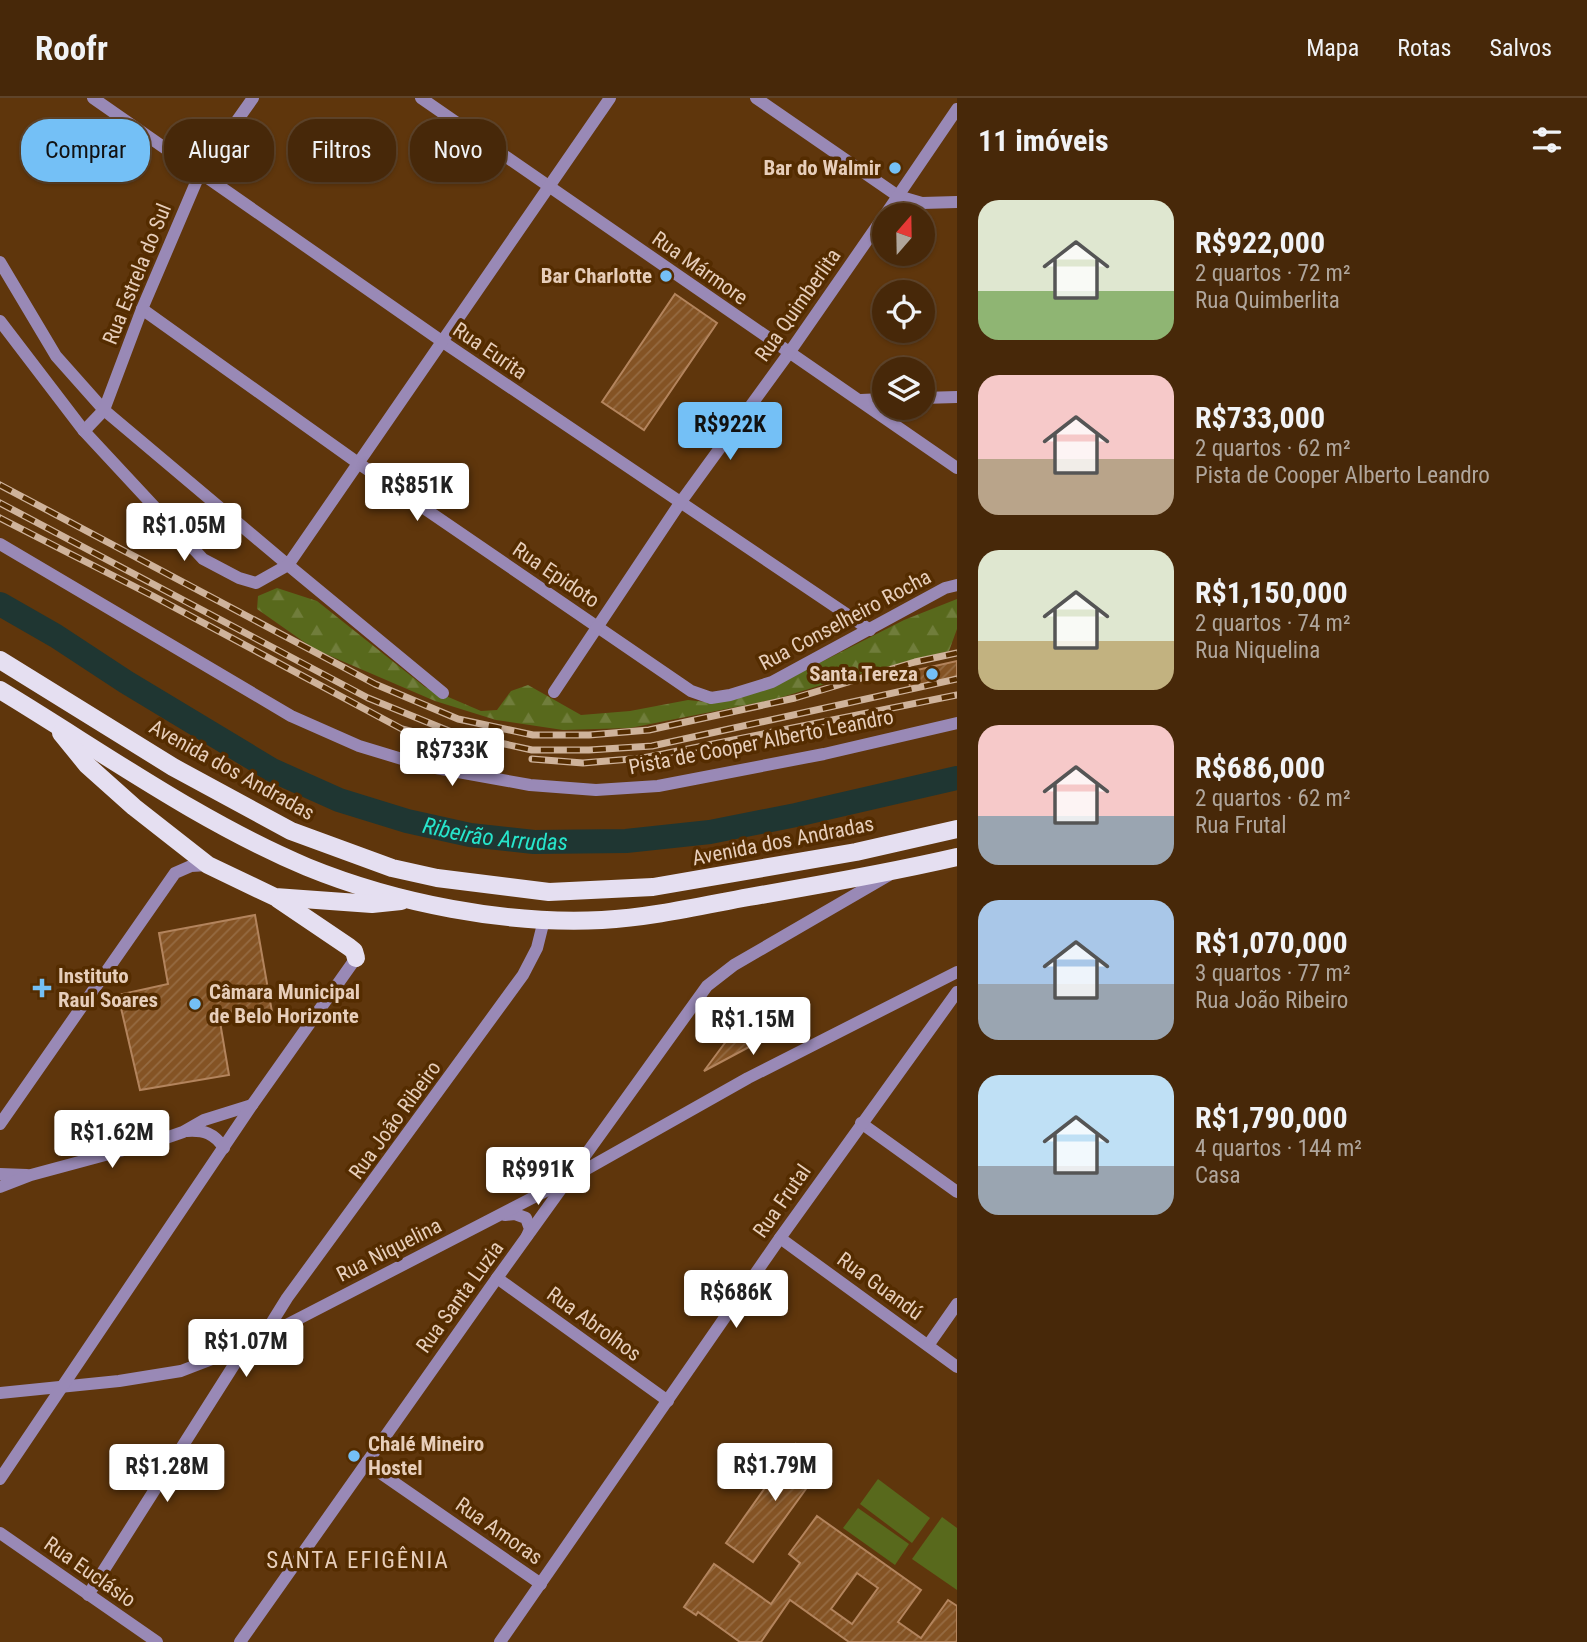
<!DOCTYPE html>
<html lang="pt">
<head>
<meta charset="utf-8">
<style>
	body { margin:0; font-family:"Roboto Condensed",sans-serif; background:#4e3012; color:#f1f3f6; height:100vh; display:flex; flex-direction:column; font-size:26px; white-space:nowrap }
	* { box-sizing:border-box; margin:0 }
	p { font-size:23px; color:#b0a69c }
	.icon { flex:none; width:38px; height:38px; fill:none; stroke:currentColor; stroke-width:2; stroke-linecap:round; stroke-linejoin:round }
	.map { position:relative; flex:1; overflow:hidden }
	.sheet { display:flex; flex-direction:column; background:#472809; width:630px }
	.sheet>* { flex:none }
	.banner { position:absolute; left:21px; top:21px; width:665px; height:63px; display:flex; gap:14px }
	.needle { width:46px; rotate:20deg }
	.buttons { position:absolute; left:872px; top:105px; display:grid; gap:14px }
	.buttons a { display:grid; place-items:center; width:63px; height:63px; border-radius:50%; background:#472809; box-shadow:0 2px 5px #0004,0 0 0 2px #5f442a; font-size:35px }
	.price { position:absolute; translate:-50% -60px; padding:0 16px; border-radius:7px; background:#fff; color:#222; font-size:23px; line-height:46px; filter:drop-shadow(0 2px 4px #0008) }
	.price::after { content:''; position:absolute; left:50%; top:42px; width:21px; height:16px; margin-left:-10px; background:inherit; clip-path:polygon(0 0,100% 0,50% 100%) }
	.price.selected { background:#74c0f6; color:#111 }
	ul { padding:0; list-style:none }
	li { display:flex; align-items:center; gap:21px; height:175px; padding:0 21px }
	li span { display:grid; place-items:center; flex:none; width:196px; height:140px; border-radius:21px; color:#555 }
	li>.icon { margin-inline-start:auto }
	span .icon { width:84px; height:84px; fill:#fffc; stroke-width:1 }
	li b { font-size:30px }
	h2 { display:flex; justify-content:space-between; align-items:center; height:84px; padding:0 21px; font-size:30px }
	.chip { padding:0 24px; border-radius:28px; background:#472809; box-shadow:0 2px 5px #0004,0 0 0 2px #5f442a; font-size:24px; line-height:63px }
	.chip.selected { background:#74c0f6; color:#111 }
	header { display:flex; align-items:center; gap:42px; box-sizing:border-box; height:98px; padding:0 35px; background:#472809; border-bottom:2px solid #5f442a }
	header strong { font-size:33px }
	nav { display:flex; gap:38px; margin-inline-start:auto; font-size:24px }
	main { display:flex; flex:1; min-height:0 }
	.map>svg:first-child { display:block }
</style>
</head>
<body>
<header>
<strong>Roofr</strong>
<nav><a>Mapa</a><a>Rotas</a><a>Salvos</a></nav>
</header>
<main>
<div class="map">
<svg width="957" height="1544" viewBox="0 0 957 1544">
	<defs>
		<pattern id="forest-firs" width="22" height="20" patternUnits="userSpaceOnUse" patternTransform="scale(1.75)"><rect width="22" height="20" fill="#58691c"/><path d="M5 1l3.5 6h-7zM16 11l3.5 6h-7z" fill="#707d3b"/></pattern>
		<pattern id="building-hatch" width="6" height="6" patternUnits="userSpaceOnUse" patternTransform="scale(1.75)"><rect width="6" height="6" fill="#845324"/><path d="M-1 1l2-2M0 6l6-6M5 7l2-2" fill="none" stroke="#956b42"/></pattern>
	</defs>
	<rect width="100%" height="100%" fill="#5f360c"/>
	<g fill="#58691c">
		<polygon points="878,1381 930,1420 912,1445 860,1406"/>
		<polygon points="858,1410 909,1446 895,1467 843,1430"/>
		<polygon points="942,1419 957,1430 957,1492 912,1461"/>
	</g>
	<polygon fill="url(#forest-firs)" points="277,490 317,503 425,589 481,613 497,612 511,593 528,587 581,617 630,613 688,602 715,605 780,585 904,522 957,501 957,531 949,553 848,579 776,601 630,630 563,632 496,622 435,603 314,551 257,511 258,498"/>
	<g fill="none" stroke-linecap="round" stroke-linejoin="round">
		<path stroke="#1f3632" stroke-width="24" id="s1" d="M0,506L56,538L126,584L272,672L339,702L407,723L470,737L534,744L626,743L710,734L796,717L957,680"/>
	</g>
	<g fill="url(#building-hatch)" stroke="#b3845d" stroke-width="2" fill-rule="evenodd">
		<polygon points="675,196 717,225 644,332 602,304"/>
		<polygon points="957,563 957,579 910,590 908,574"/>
		<polygon points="255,817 272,914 220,924 229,977 140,992 118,897 168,886 159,835"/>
		<polygon points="756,914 779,933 704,973 742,922"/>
		<polygon points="796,1346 824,1366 753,1464 726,1445"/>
		<path d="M817,1418L921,1492L898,1524L921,1540L948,1502L957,1508V1544H849L790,1502L761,1544H740L698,1514L696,1517L684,1509L714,1466L771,1506L800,1465L789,1456ZM857,1475L878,1490L852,1526L831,1511Z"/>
	</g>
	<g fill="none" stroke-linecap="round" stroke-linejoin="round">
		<g stroke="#9989b6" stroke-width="12">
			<polyline points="93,0 443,244 870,532"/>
			<polyline points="421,0 957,370"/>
			<polyline points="756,0 898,98 922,105 957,104"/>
			<polyline points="885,117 957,11"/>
			<polyline points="0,164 56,258 104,312 288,467 610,0"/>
			<polyline points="142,211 358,365 691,593 711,600 730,597 772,584 945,490 957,487"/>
			<polyline points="0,223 84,333 203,461 239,480 256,485 288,467 443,595"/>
			<polyline points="922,300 957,299"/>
			<polyline points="861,302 884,301"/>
			<polyline points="84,333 104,312 142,211 200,75 253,0"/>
			<polyline points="0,446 291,618 359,648 425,668 530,687 596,692 658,688 824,656 957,625"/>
			<polyline points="554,594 680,405 789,255 884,118"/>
			<polyline points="861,1025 957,1094"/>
			<polyline points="0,1026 175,775 191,768 208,767"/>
			<path d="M187,1033C204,1032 214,1035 224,1050"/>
			<polyline points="0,1076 27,1077"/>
			<polyline points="0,1089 31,1077 157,1043 183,1034 204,1022 252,1007"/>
			<polyline points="505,1117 515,1116 526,1120 530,1131 527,1138"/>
			<polyline points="780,1140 957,1269"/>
			<polyline points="497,1180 668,1303"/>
			<polyline points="264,1237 287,1200 523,877 537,850 544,822"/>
			<polyline points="929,1246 957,1206"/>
			<polyline points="0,1295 119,1283 181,1273 246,1248 569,1081 748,980 957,874"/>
			<polyline points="366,1365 541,1486"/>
			<polyline points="0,1381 252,1007 356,860"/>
			<polyline points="0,1435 157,1544"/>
			<polyline points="88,1497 246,1248"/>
			<polyline points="240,1544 497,1180 707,888 734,867 889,777"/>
			<polyline points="500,1544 780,1140 957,894"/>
		</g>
		<g stroke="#e5dff1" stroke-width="18">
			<polyline points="0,562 173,669 291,733 392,770 437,780 549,794 653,789 856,754 957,731"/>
			<path d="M0,592C101,653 198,723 307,769C395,805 507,827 602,822C652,819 700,808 749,799C819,787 888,775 957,759"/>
			<polyline points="61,635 87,667 134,709 208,767 275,799 372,806 401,803"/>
			<polyline points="278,801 349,849 354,853 356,860"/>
		</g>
		<g stroke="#cfb39b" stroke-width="7">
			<g id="rail">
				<polyline points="0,387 375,586 458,621 533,637 589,637 649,632 795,600 915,564 957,555"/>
				<polyline points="0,405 368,600 454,635 532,652 589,652 652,648 957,581"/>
				<polyline points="0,420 153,498 402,631 457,645"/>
				<polyline points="532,661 583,665 643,660 957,597"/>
			</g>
		</g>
		<use href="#rail" stroke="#542c00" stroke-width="4.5" stroke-dasharray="13" stroke-linecap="butt"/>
	</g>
	<g fill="#74c0f6" stroke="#542c00" stroke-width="2.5">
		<circle cx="895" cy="70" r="7"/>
		<circle cx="666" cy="178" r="7"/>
		<circle cx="932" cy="576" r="7"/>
		<path d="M38.5 879.5h7v7h7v7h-7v7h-7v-7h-7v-7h7z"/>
		<circle cx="195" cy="906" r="7"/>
		<circle cx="354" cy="1358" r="7"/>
	</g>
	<g text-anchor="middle" stroke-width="7" stroke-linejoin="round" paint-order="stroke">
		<g font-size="21" font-weight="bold" fill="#e7ceba" stroke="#542c00" text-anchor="end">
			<text x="881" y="77">Bar do Walmir</text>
			<text x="652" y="185">Bar Charlotte</text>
			<text x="918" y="583">Santa Tereza</text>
			<text x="58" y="885" text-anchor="start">Instituto<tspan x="58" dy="24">Raul Soares</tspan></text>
			<text x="209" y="901" text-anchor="start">Câmara Municipal<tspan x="209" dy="24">de Belo Horizonte</tspan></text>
			<text x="368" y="1353" text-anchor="start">Chalé Mineiro<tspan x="368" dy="24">Hostel</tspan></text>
		</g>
		<g font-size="21" fill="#e7ceba" stroke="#542c00">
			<text transform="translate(700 170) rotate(35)" y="7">Rua Mármore</text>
			<text transform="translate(137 176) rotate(-68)" y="7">Rua Estrela do Sul</text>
			<text transform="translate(798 207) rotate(-55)" y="7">Rua Quimberlita</text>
			<text transform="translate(490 253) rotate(34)" y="7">Rua Eurita</text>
			<text transform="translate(556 477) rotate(34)" y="7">Rua Epidoto</text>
			<text transform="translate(845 522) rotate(-28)" y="7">Rua Conselheiro Rocha</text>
			<text transform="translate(761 644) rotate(-11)" y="7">Pista de Cooper Alberto Leandro</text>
			<text transform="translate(232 672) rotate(29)" y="7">Avenida dos Andradas</text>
			<text transform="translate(783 743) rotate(-11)" y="7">Avenida dos Andradas</text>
			<text transform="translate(395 1022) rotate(-54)" y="7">Rua João Ribeiro</text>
			<text transform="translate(782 1103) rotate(-55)" y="7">Rua Frutal</text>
			<text transform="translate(389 1152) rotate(-27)" y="7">Rua Niquelina</text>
			<text transform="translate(880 1188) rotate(36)" y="7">Rua Guandú</text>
			<text transform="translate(460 1199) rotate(-54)" y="7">Rua Santa Luzia</text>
			<text transform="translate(594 1226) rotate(36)" y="7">Rua Abrolhos</text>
			<text transform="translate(499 1433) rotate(35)" y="7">Rua Amoras</text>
			<text transform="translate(90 1474) rotate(35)" y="7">Rua Euclásio</text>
		</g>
		<g font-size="23" font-style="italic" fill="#27e5cc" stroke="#542c00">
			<text dy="8" stroke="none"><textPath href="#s1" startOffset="553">Ribeirão Arrudas</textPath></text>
		</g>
		<g font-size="23" letter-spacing="2" fill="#e7ceba" stroke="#542c00">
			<text x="358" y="1470">SANTA EFIGÊNIA</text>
		</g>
	</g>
</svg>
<div class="buttons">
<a><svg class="needle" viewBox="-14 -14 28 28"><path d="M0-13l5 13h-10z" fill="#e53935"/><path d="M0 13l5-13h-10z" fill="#b0a69c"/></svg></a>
<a><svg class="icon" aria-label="locate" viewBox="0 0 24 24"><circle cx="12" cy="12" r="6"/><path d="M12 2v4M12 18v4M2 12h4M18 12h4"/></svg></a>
<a><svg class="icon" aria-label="layers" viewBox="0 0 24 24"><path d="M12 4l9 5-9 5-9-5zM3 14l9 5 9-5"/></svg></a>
</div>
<b class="price selected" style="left:730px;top:364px">R$922K</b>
<b class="price" style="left:417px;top:425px">R$851K</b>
<b class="price" style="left:184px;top:465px">R$1.05M</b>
<b class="price" style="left:452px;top:690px">R$733K</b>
<b class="price" style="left:753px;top:959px">R$1.15M</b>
<b class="price" style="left:112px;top:1072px">R$1.62M</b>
<b class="price" style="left:538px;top:1109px">R$991K</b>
<b class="price" style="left:736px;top:1232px">R$686K</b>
<b class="price" style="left:246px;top:1281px">R$1.07M</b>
<b class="price" style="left:775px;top:1405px">R$1.79M</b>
<b class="price" style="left:167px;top:1406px">R$1.28M</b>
<div class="banner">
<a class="chip selected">Comprar</a>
<a class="chip">Alugar</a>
<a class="chip">Filtros</a>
<a class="chip">Novo</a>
</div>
</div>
<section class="sheet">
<h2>11 imóveis<svg class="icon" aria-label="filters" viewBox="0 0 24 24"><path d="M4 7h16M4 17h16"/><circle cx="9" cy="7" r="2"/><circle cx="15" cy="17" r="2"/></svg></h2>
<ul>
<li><span style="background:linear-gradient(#dfe7d0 65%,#8fb573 0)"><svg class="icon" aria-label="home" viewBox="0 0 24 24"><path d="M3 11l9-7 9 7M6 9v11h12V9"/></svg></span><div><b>R$922,000</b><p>2 quartos · 72 m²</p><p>Rua Quimberlita</p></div></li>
<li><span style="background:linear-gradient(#f6c9c9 60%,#b9a48a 0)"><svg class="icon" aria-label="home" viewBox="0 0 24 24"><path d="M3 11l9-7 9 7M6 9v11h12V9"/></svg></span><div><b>R$733,000</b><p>2 quartos · 62 m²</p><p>Pista de Cooper Alberto Leandro</p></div></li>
<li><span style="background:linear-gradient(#dfe7d0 65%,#c2b280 0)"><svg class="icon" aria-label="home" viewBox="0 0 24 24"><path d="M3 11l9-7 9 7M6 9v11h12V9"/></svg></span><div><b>R$1,150,000</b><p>2 quartos · 74 m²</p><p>Rua Niquelina</p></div></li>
<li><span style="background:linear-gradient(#f6c9c9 65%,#9aa5b1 0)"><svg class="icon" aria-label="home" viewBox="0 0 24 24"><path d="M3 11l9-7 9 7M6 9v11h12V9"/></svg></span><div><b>R$686,000</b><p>2 quartos · 62 m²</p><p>Rua Frutal</p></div></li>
<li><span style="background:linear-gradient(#a9c7e8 60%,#9aa5b1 0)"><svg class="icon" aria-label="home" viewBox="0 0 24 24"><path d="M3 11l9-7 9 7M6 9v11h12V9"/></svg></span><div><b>R$1,070,000</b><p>3 quartos · 77 m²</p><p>Rua João Ribeiro</p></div></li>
<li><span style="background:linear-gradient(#bfe0f5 65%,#9aa5b1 0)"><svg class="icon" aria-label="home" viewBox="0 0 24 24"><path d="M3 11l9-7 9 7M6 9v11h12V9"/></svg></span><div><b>R$1,790,000</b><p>4 quartos · 144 m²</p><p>Casa</p></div></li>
</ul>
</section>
</main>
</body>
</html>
